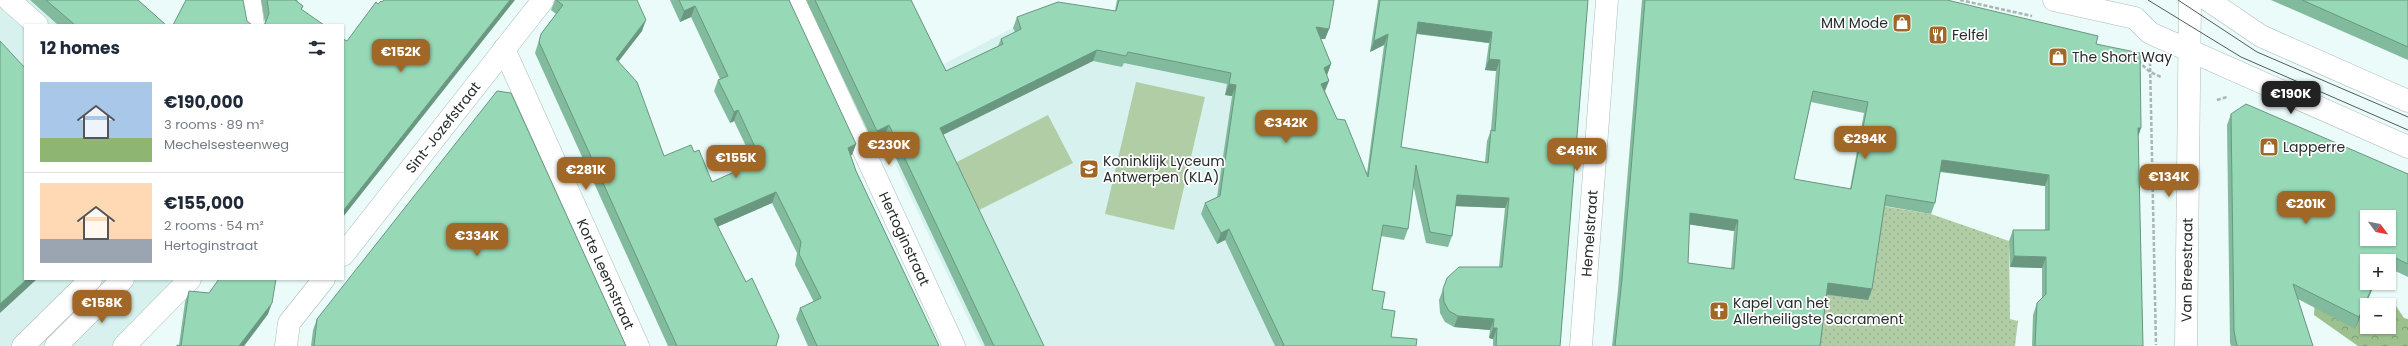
<!DOCTYPE html>
<html lang="en">
<head>
<meta charset="utf-8">
<style>
	body { margin:0; font-family:Poppins,sans-serif; background:#f6f6f7; color:#1f2937; height:100vh; display:flex; flex-direction:column; font-size:15px; white-space:nowrap }
	* { box-sizing:border-box; margin:0 }
	p { font-size:13px; color:#747a83 }
	.icon { flex:none; width:22px; height:22px; fill:none; stroke:currentColor; stroke-width:2; stroke-linecap:round; stroke-linejoin:round }
	.map { position:relative; flex:1; overflow:hidden }
	.side { position:absolute; left:24px; top:24px; width:320px; height:256px; display:flex; flex-direction:column; background:#fff; border-radius:0px; box-shadow:0 1px 3px #0004 }
	.side>* { flex:none }
	.needle { width:26px; rotate:122deg }
	.controls { position:absolute; left:2360px; top:210px; display:grid; gap:8px }
	.controls a { display:grid; place-items:center; width:36px; height:36px; border-radius:0px; background:#fff; box-shadow:0 1px 3px #0004; font-size:20px }
	.price { position:absolute; translate:-50% -34px; padding:0 9px; border-radius:8px; background:#a16727; color:#fff; font-size:13px; line-height:26px; filter:drop-shadow(0 1px 2px #0008) }
	.price::after { content:''; position:absolute; left:50%; top:24px; width:12px; height:9px; margin-left:-6px; background:inherit; clip-path:polygon(0 0,100% 0,50% 100%) }
	.price.on { background:#222; color:#fff }
	ul { padding:0; list-style:none }
	li { display:flex; align-items:center; gap:12px; height:100px; padding:0 16px }
	li+li { border-top:1px solid #e0e1e3 }
	li span { display:grid; place-items:center; flex:none; width:112px; height:80px; border-radius:0px; color:#555 }
	li>.icon { margin-inline-start:auto }
	span .icon { width:48px; height:48px; fill:#fffc; stroke-width:1 }
	li b { font-size:17px }
	h2 { display:flex; justify-content:space-between; align-items:center; height:48px; padding:0 16px; font-size:17px }
	.map>svg:first-child { display:block }
</style>
</head>
<body>
<div class="map">
<svg width="2408" height="346" viewBox="0 0 2408 346">
	<defs>
		<pattern id="grass-dots" width="8" height="8" patternUnits="userSpaceOnUse"><rect width="8" height="8" fill="#b0cda6"/><path d="M2 2h.1M6 6h.1" fill="none" stroke="#97b08f" stroke-width="1.8" stroke-linecap="round"/></pattern>
		<pattern id="forest-crowns" width="20" height="18" patternUnits="userSpaceOnUse"><rect width="20" height="18" fill="#9cc18e"/><path d="M2 6a3 3 0 1 1 6 0M12 15a3 3 0 1 1 6 0" fill="none" stroke="#7f9d74"/></pattern>
	</defs>
	<rect width="100%" height="100%" fill="#eafbf9"/>
	<g fill="#d7f2ee">
		<polygon points="0,0 30,0 58,25 25,25 25,279 178,279 113,346 0,346"/>
		<polygon points="1117,0 1306,0 1344,346 981,346 867,104 1013,28 1054,12 1112,21"/>
	</g>
	<polygon fill="url(#grass-dots)" points="1882,206 1931,214 2009,241 2010,319 2018,321 2015,346 1817,346 1824,294 1868,300"/>
	<path fill="url(#forest-crowns)" fill-rule="evenodd" d="M2347,295L2376,301L2382,298L2396,306L2404,318L2408,319V346H2358L2314,315L2315,297ZM2367,305H2389V327H2367Z"/>
	<g fill="#b0cda6">
		<polygon points="1136,82 1205,97 1174,230 1105,214"/>
		<polygon points="1048,115 1073,163 979,210 955,163"/>
	</g>
	<g fill="none" stroke-linecap="round" stroke-linejoin="round">
		<g stroke="#acbcba" stroke-width="23">
			<g id="minor">
				<polyline points="9,0 37,25"/>
				<polyline points="250,0 253,25"/>
				<path id="s1" d="M794,0L954,346"/>
				<path id="s2" d="M504,49L638,346"/>
				<path id="s3" d="M343,255L543,0"/>
				<polyline points="23,346 91,279"/>
				<polyline points="56,346 123,279"/>
				<polyline points="124,346 190,279"/>
				<polyline points="286,346 289,323 324,279"/>
				<path id="s4" d="M1581,346L1607,0"/>
				<path id="s5" d="M2186,346L2190,0"/>
			</g>
		</g>
		<g stroke="#acbcba" stroke-width="23">
			<g id="major">
				<polyline points="2054,0 2135,18 2150,33 2408,147"/>
				<polyline points="2208,0 2261,36 2408,101"/>
			</g>
		</g>
		<g stroke="#a8b6b4" stroke-width="2.5" stroke-dasharray="4 2" stroke-linecap="butt">
			<polyline points="1960,0 2032,16"/>
			<polyline points="2138,61 2150,72 2161,77"/>
			<polyline points="2150,62 2156,345"/>
			<polyline points="2217,100 2227,97"/>
		</g>
		<use href="#minor" stroke="#fff" stroke-width="22"/>
		<use href="#major" stroke="#fff" stroke-width="22"/>
		<g stroke="#535b5a" stroke-width="1">
			<polyline points="2148,0 2241,57 2408,130"/>
			<polyline points="2178,0 2257,52 2408,117"/>
		</g>
	</g>
	<g fill="#82ba9d" fill-rule="evenodd">
		<polygon points="30,0 138,0 166,25 58,25"/>
		<polygon points="261,0 298,0 297,1 303,6 302,9 265,24 265,23"/>
		<polygon points="555,0 637,0 642,31 618,61 664,156 694,152 712,182 754,163 734,121 730,123 714,91 718,80 720,79 691,17 680,22 670,0 789,0 856,144 852,155 850,155 856,171 939,346 808,346 796,319 800,308 814,302 795,265 797,253 772,203 717,227 746,282 779,336 776,346 668,346 535,53 541,34 556,14 551,10"/>
		<path d="M806,0H911L946,71L998,46L1001,39L1015,32L1013,28L1017,17L1115,11L1117,0H1334L1329,29L1325,39H1321L1331,64L1327,75L1325,91L1337,119L1367,173L1384,45L1370,52L1378,0H1588L1560,346H1493V339L1489,338L1490,330L1454,327L1445,322L1440,313L1439,300L1443,289L1499,267L1505,208L1456,206L1452,236L1448,247L1426,243L1413,184L1408,229L1404,240L1381,236L1372,290L1382,309L1391,337L1416,346H1275L1225,240L1217,244L1201,214L1205,203L1217,197L1232,96L1225,95L1227,84L1124,63L1122,67L1093,61L943,135L1044,346H985L885,135L873,142ZM1416,34L1489,43L1485,70L1496,71L1491,130L1487,141L1485,162L1401,147Z"/>
		<path d="M1642,0H1947L2096,44L2141,128L2138,137L2143,346H2032L2033,315L2037,303L2042,298V268L2010,267L2009,241L2013,230H2045V186L1940,172L1935,203L1931,214L1885,206L1872,289L1868,300L1827,295L1820,346H1612L1618,290ZM1811,102L1864,113L1850,189L1794,179ZM1689,224L1734,231L1731,269L1688,263Z"/>
		<polygon points="2271,0 2408,0 2408,60"/>
		<polygon points="2231,114 2408,174 2408,277 2389,268 2389,261 2367,261 2367,283 2375,283 2355,329 2298,299 2313,346 2231,346 2230,343 2227,125"/>
		<polygon points="189,291 209,293 268,314 244,346 179,345 185,302"/>
		<polygon points="317,319 626,346 311,346 313,330"/>
	</g>
	<g fill="#6a9780">
		<polygon points="510,0 515,0 343,217 343,211"/>
		<polygon points="695,6 691,17 680,22 684,11"/>
		<polygon points="646,20 642,31 612,70 616,59"/>
		<polygon points="1418,22 1492,32 1489,43 1414,33"/>
		<polygon points="1316,27 1329,29 1325,39 1312,38"/>
		<polygon points="1388,34 1384,45 1370,52 1374,41"/>
		<polygon points="1097,50 1093,61 936,138 940,128"/>
		<polygon points="1489,59 1500,60 1496,71 1485,70"/>
		<polygon points="1331,64 1327,75 1320,79 1324,68"/>
		<polygon points="1329,81 1325,91 1321,84"/>
		<polygon points="1229,84 1236,85 1232,96 1225,95"/>
		<polygon points="738,110 734,121 730,123 734,112"/>
		<polygon points="889,125 885,135 873,142 877,131"/>
		<polygon points="2138,128 2141,128 2137,139"/>
		<polygon points="856,144 852,155 844,159 848,148"/>
		<polygon points="1942,160 2049,175 2045,186 1938,171"/>
		<polygon points="776,192 772,203 710,230 714,219"/>
		<polygon points="1457,195 1509,198 1505,208 1453,206"/>
		<polygon points="1690,213 1738,220 1734,231 1686,224"/>
		<polygon points="1229,229 1225,240 1217,244 1221,233"/>
		<polygon points="2014,256 2046,257 2042,268 2010,267"/>
		<polygon points="27,279 37,279 0,313 0,304"/>
		<polygon points="1828,283 1872,289 1868,300 1824,294"/>
		<polygon points="2374,283 2375,283 2355,329 2359,317"/>
		<polygon points="272,303 268,314 244,346 239,346"/>
		<polygon points="1458,316 1494,319 1490,330 1454,327"/>
		<polygon points="1493,328 1497,328 1493,339 1489,338"/>
	</g>
	<g fill="#97d8b7" stroke="#6a9780" fill-rule="evenodd">
		<polygon points="46,0 138,0 166,25 75,25"/>
		<polygon points="186,0 243,0 247,21 252,25 173,25"/>
		<polygon points="267,0 295,0 303,6 301,9 324,25 262,25 265,24 269,13"/>
		<polygon points="384,0 510,0 343,211 343,39 347,41 376,2 378,4 381,1 382,2"/>
		<polygon points="556,0 637,0 646,20 616,59 637,82 664,156 691,145 694,152 699,150 712,182 761,160 738,110 734,112 718,80 728,76 695,6 684,11 679,0 789,0 856,144 848,148 856,171 939,346 817,346 800,308 821,298 799,254 801,242 776,192 714,219 746,282 752,278 779,336 776,346 677,346 539,42 541,34 563,5"/>
		<path d="M815,0H911L946,71L1003,44L1001,39L1021,29L1017,17L1058,2L1116,11L1119,0H1334L1329,29L1316,27L1331,64L1324,68L1329,81L1321,84L1337,119L1345,120L1368,177L1388,34L1374,41L1380,0H1588L1560,346H1496L1497,328H1493L1494,319L1458,316L1449,311L1444,302L1443,289L1447,278L1459,267H1502L1509,198L1457,195L1452,236L1430,232L1416,165L1408,229L1383,225L1372,290L1385,292L1382,309L1395,311L1391,337L1417,339L1416,346H1282L1284,345L1229,229L1221,233L1205,203L1220,196L1236,85L1229,84L1231,73L1128,52L1126,56L1097,50L940,128L1044,346H994L889,125L877,131ZM1418,22L1492,32L1489,59L1500,60L1495,131L1491,130L1488,163L1401,147Z"/>
		<path d="M1645,0H1947L2098,36L2096,44L2140,53L2141,128H2138L2143,346H2035L2037,303L2046,294V257L2014,256L2013,230H2049V175L1942,160L1935,203L1886,195L1872,289L1828,283L1820,346H1615L1622,279ZM1813,91L1868,102L1851,189L1794,179ZM1690,213L1738,220L1734,269L1688,263Z"/>
		<polygon points="2302,0 2408,0 2408,47"/>
		<polygon points="0,41 25,68 25,279 27,279 0,304"/>
		<polygon points="497,91 511,93 626,346 314,346 317,319"/>
		<path d="M2246,104L2408,174V264L2387,254L2384,261H2367V283H2374L2359,317L2293,284L2313,346H2237L2234,331L2231,114ZM2367,217H2389V239H2367Z"/>
		<polygon points="219,279 276,279 272,303 239,346 177,346 177,345 181,346 189,291 209,293"/>
	</g>
	<defs>
		<g id="shop-square" transform="scale(1)"><rect x="-9" y="-9" width="18" height="18" rx="4" fill="#a16727" stroke="#fff"/><path d="M-5-2.5h2.3a2.7 3.5 0 0 1 5.4 0H5L5.5 6h-11ZM-1.5-2.5h3a1.5 2.3 0 0 0-3 0Z" fill="#fff"/></g>
		<g id="restaurant-square" transform="scale(1)"><rect x="-9" y="-9" width="18" height="18" rx="4" fill="#a16727" stroke="#fff"/><path d="M-5-6h1v4h1v-4h1v4h1v-4h1v5L-1.5 .5V6h-2V.5L-5-1ZM5-6V6H3V1.5H1.5Q1.5-4 5-6Z" fill="#fff"/></g>
		<g id="university-square" transform="scale(1)"><rect x="-9" y="-9" width="18" height="18" rx="4" fill="#a16727" stroke="#fff"/><path d="M0-5L7-2L0 1L-7-2ZM-4 1L0 2.5L4 1V4Q0 6-4 4Z" fill="#fff"/></g>
		<g id="church-square" transform="scale(1)"><rect x="-9" y="-9" width="18" height="18" rx="4" fill="#a16727" stroke="#fff"/><path d="M-1.2-6h2.4v3.5h3.3v2.4h-3.3V6h-2.4V-.1h-3.3v-2.4h3.3Z" fill="#fff"/></g>
	</defs>
	<g fill-rule="evenodd">
		<use href="#shop-square" x="1902" y="23"/>
		<use href="#restaurant-square" x="1938" y="35"/>
		<use href="#shop-square" x="2058" y="57"/>
		<use href="#shop-square" x="2269" y="147"/>
		<use href="#university-square" x="1089" y="169"/>
		<use href="#church-square" x="1719" y="311"/>
	</g>
	<g text-anchor="middle" stroke-width="3.5" stroke-linejoin="round" paint-order="stroke">
		<g font-size="14" fill="#262c2b" stroke="#fff" text-anchor="start">
			<text x="1888" y="28" text-anchor="end">MM Mode</text>
			<text x="1952" y="40">Felfel</text>
			<text x="2072" y="62">The Short Way</text>
			<text x="2283" y="152">Lapperre</text>
			<text x="1103" y="166">Koninklijk Lyceum<tspan x="1103" dy="16">Antwerpen (KLA)</tspan></text>
			<text x="1733" y="308">Kapel van het<tspan x="1733" dy="16">Allerheiligste Sacrament</tspan></text>
		</g>
		<g font-size="14" fill="#262c2b" stroke="#fff">
			<text dy="5" stroke="none"><textPath href="#s3" startOffset="162">Sint-Jozefstraat</textPath></text>
			<text dy="5" stroke="none"><textPath href="#s4" startOffset="113">Hemelstraat</textPath></text>
			<text dy="5" stroke="none"><textPath href="#s1" startOffset="263">Hertoginstraat</textPath></text>
			<text dy="5" stroke="none"><textPath href="#s5" startOffset="76">Van Breestraat</textPath></text>
			<text dy="5" stroke="none"><textPath href="#s2" startOffset="247">Korte Leemstraat</textPath></text>
		</g>
	</g>
</svg>
<div class="controls">
<a><svg class="needle" viewBox="-14 -14 28 28"><path d="M0-13l5 13h-10z" fill="#e53935"/><path d="M0 13l5-13h-10z" fill="#747a83"/></svg></a>
<a>+</a>
<a>−</a>
</div>
<b class="price" style="left:401px;top:73px">€152K</b>
<b class="price on" style="left:2291px;top:115px">€190K</b>
<b class="price" style="left:1286px;top:144px">€342K</b>
<b class="price" style="left:1865px;top:160px">€294K</b>
<b class="price" style="left:889px;top:166px">€230K</b>
<b class="price" style="left:1577px;top:172px">€461K</b>
<b class="price" style="left:736px;top:179px">€155K</b>
<b class="price" style="left:586px;top:191px">€281K</b>
<b class="price" style="left:2169px;top:198px">€134K</b>
<b class="price" style="left:2306px;top:225px">€201K</b>
<b class="price" style="left:477px;top:257px">€334K</b>
<b class="price" style="left:102px;top:324px">€158K</b>
<section class="side">
<h2>12 homes<svg class="icon" aria-label="filters" viewBox="0 0 24 24"><path d="M4 7h16M4 17h16"/><circle cx="9" cy="7" r="2"/><circle cx="15" cy="17" r="2"/></svg></h2>
<ul>
<li><span style="background:linear-gradient(#a9c7e8 70%,#8fb573 0)"><svg class="icon" aria-label="home" viewBox="0 0 24 24"><path d="M3 11l9-7 9 7M6 9v11h12V9"/></svg></span><div><b>€190,000</b><p>3 rooms · 89 m²</p><p>Mechelsesteenweg</p></div></li>
<li><span style="background:linear-gradient(#ffd9b3 70%,#9aa5b1 0)"><svg class="icon" aria-label="home" viewBox="0 0 24 24"><path d="M3 11l9-7 9 7M6 9v11h12V9"/></svg></span><div><b>€155,000</b><p>2 rooms · 54 m²</p><p>Hertoginstraat</p></div></li>
</ul>
</section>
</div>
</body>
</html>
